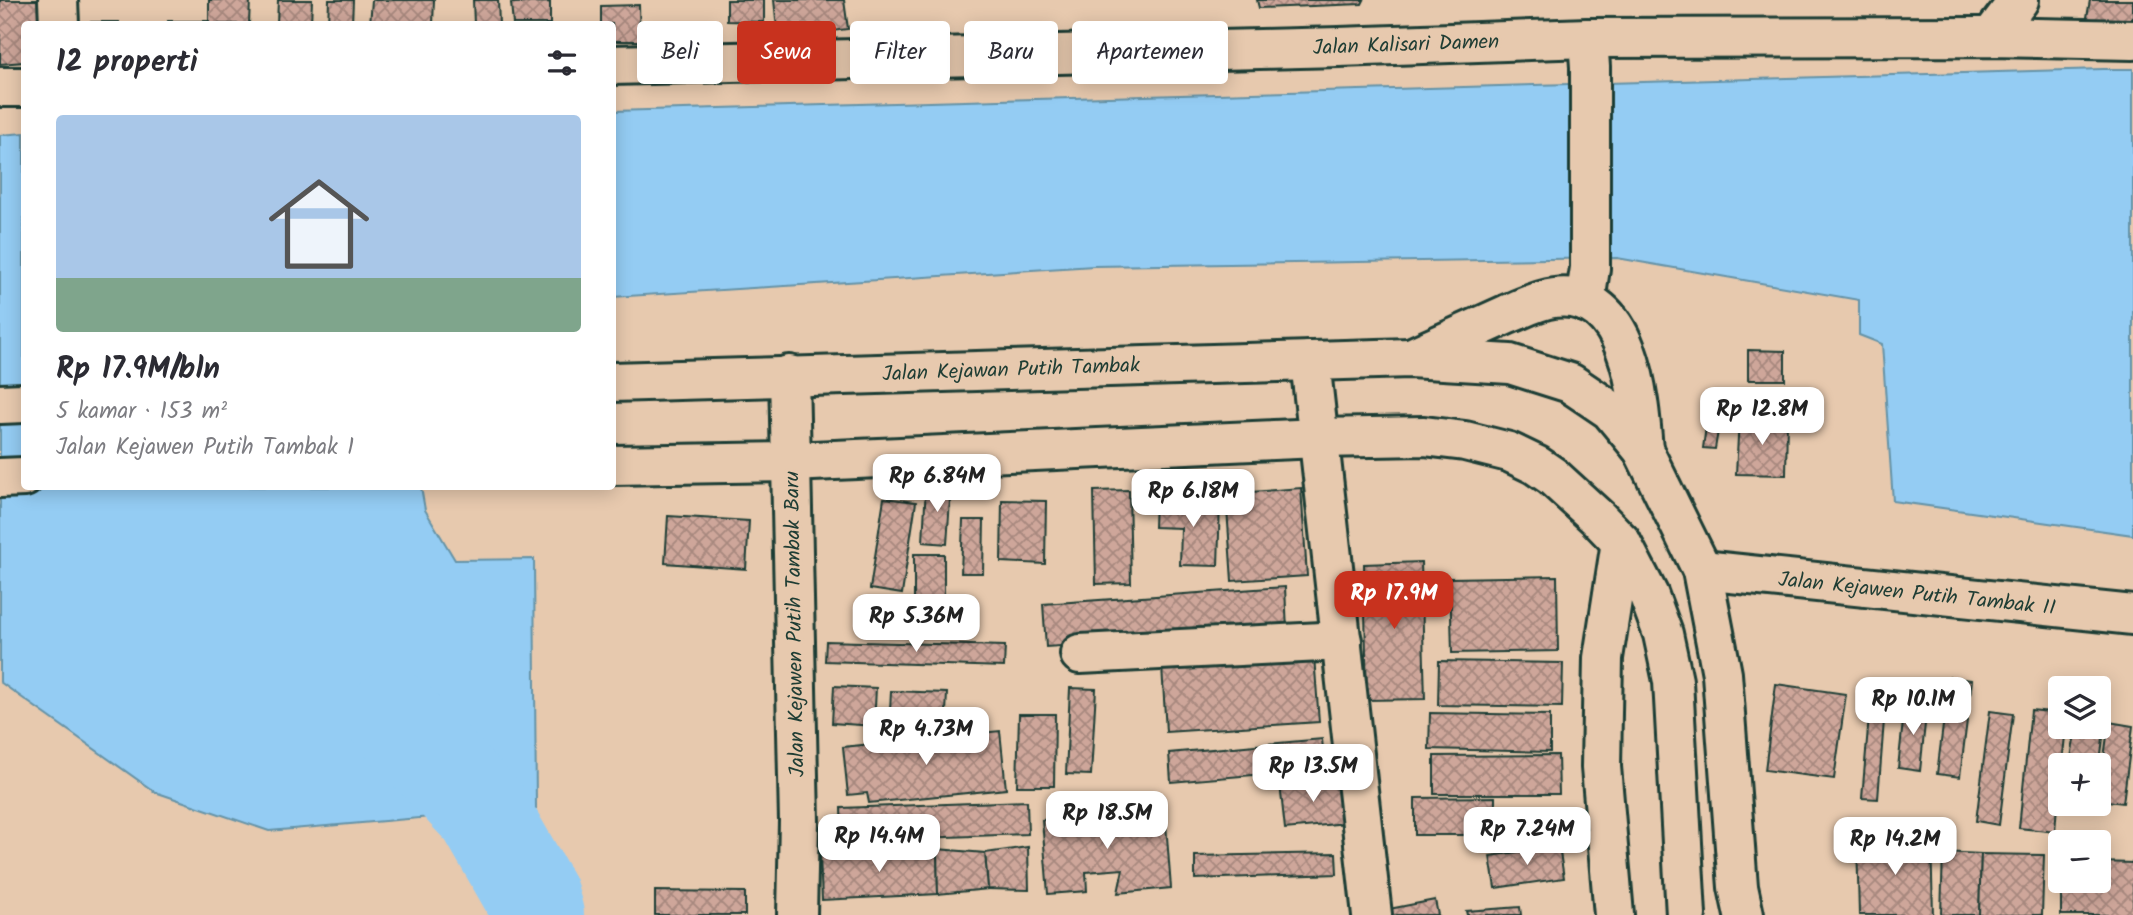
<!DOCTYPE html>
<html lang="id">
<head>
<meta charset="utf-8">
<style>
	body { margin:0; font-family:Kalam,sans-serif; background:#f7f7f7; color:#2b2b33; height:100vh; display:flex; flex-direction:column; font-size:26px; white-space:nowrap }
	* { box-sizing:border-box; margin:0 }
	p { font-size:23px; color:#7c7c81 }
	.icon { flex:none; width:38px; height:38px; fill:none; stroke:currentColor; stroke-width:2; stroke-linecap:round; stroke-linejoin:round }
	.map { position:relative; flex:1; overflow:hidden }
	.sheet { position:absolute; left:21px; top:21px; width:595px; height:469px; display:flex; flex-direction:column; background:#fff; border-radius:7px; box-shadow:0 4px 18px #0003 }
	.sheet>* { flex:none }
	.top-card { position:absolute; left:637px; top:21px; width:665px; height:63px; display:flex; gap:14px }
	.buttons { position:absolute; left:2048px; top:676px; display:grid; gap:14px }
	.buttons a { display:grid; place-items:center; width:63px; height:63px; border-radius:7px; background:#fff; box-shadow:0 4px 18px #0003; font-size:35px }
	.price { position:absolute; translate:-50% -60px; padding:0 16px; border-radius:14px; background:#fff; color:#222; font-size:23px; line-height:46px; filter:drop-shadow(0 2px 4px #0008) }
	.price::after { content:''; position:absolute; left:50%; top:42px; width:21px; height:16px; margin-left:-10px; background:inherit; clip-path:polygon(0 0,100% 0,50% 100%) }
	.price.active { background:#c8321e; color:#fff }
	ul { padding:0; list-style:none }
	li { display:grid; align-content:center; gap:14px; height:371px; padding:0 35px }
	li+li { border-top:2px solid #e1e1e2 }
	li span { display:grid; place-items:center; height:217px; border-radius:7px; color:#555 }
	li>.icon { margin-inline-start:auto }
	span .icon { width:126px; height:126px; fill:#fffc; stroke-width:1 }
	li b { font-size:30px }
	h2 { display:flex; justify-content:space-between; align-items:center; height:84px; padding:0 35px; font-size:30px }
	.chip { padding:0 24px; border-radius:7px; background:#fff; box-shadow:0 4px 18px #0003; font-size:24px; line-height:63px }
	.chip.active { background:#c8321e; color:#fff }
	.map>svg:first-child { display:block }
</style>
</head>
<body>
<div class="map">
<svg width="2133" height="915" viewBox="0 0 2133 915">
	<defs>
		<pattern id="building-cross-hatch" width="8" height="8" patternUnits="userSpaceOnUse" patternTransform="scale(1.75)"><rect width="8" height="8" fill="#cea69a"/><path d="M0 0l8 8M0 8l8-8" fill="none" stroke="#a7887e"/></pattern>
	</defs>
	<rect width="100%" height="100%" fill="#e7c9ae"/>
	<filter id="ink" filterUnits="userSpaceOnUse"><feTurbulence type="fractalNoise" baseFrequency=".0143" numOctaves="2"/><feDisplacementMap in="SourceGraphic" scale="14" xChannelSelector="R" yChannelSelector="G"/><feConvolveMatrix kernelMatrix="1 2 1 2 8 2 1 2 1" color-interpolation-filters="sRGB"/></filter>
	<g filter="url(#ink)">
		<g fill="#94ccf3" stroke="#6593a7" stroke-width="2">
			<polygon points="2103,69 2133,69 2133,535 1893,501 1882,344 1859,335 1859,300 1617,258 1094,266 613,297 613,111"/>
			<polygon points="24,133 24,486 421,487 425,510 455,560 534,559 536,808 269,831 155,792 0,682 0,135"/>
		</g>
		<g fill="none" stroke-linecap="round" stroke-linejoin="round">
			<polyline stroke="#94ccf3" stroke-width="94" points="393,717 484,813 532,897 537,915"/>
		</g>
		<g fill="url(#building-cross-hatch)" stroke="#1f3d34" stroke-width="2">
			<polygon points="0,0 40,0 41,24 24,24 24,62 0,64"/>
			<polygon points="209,0 250,0 249,24 168,24 168,21 209,21"/>
			<polygon points="278,0 312,0 311,24 277,24"/>
			<polygon points="329,0 353,0 352,24 328,24"/>
			<polygon points="372,0 434,0 433,24 370,24"/>
			<polygon points="473,0 498,0 499,24 474,24"/>
			<polygon points="727,0 764,0 764,22 727,21"/>
			<polygon points="774,0 844,0 848,29 778,38"/>
			<polygon points="1257,0 1364,0 1362,4 1259,8"/>
			<polygon points="2090,0 2133,0 2133,30 2086,23"/>
			<polygon points="550,2 550,24 513,24 511,3"/>
			<polygon points="639,5 640,41 612,41 612,24 601,24 601,6"/>
			<rect x="71" y="22" width="48" height="2"/>
			<polygon points="1748,350 1785,351 1785,380 1748,380"/>
			<polygon points="1709,405 1722,407 1715,449 1703,448"/>
			<polygon points="1739,418 1787,420 1786,475 1736,474"/>
			<polygon points="926,485 951,486 947,544 923,542"/>
			<polygon points="1301,488 1307,576 1232,581 1226,494"/>
			<polygon points="1129,490 1131,583 1096,584 1094,491"/>
			<polygon points="884,498 916,502 902,594 870,589"/>
			<polygon points="1002,500 1046,501 1045,564 1001,562"/>
			<polygon points="1155,500 1220,501 1218,566 1180,565 1181,528 1154,527"/>
			<polygon points="668,516 749,521 746,569 665,563"/>
			<polygon points="963,520 984,520 983,573 961,573"/>
			<polygon points="914,554 944,554 944,608 914,607"/>
			<polygon points="1421,562 1425,699 1367,700 1364,564"/>
			<polygon points="1557,576 1558,651 1452,653 1450,578"/>
			<polygon points="1285,587 1287,631 1046,647 1043,604"/>
			<polygon points="826,641 1005,646 1004,667 825,661"/>
			<polygon points="1314,656 1319,722 1166,732 1162,666"/>
			<polygon points="1439,661 1563,663 1562,707 1438,705"/>
			<polygon points="1949,677 1972,680 1960,777 1937,774"/>
			<polygon points="1776,684 1846,694 1834,779 1765,770"/>
			<polygon points="834,686 876,688 874,726 832,723"/>
			<polygon points="1070,688 1096,689 1091,775 1066,774"/>
			<polygon points="891,691 947,693 945,733 889,731"/>
			<polygon points="1871,693 1886,694 1878,799 1862,798"/>
			<polygon points="1905,703 1927,705 1920,771 1898,768"/>
			<polygon points="2031,710 2060,713 2060,726 2066,726 2062,765 2060,765 2055,832 2019,828"/>
			<polygon points="1990,711 2013,714 1999,825 1976,821"/>
			<polygon points="1430,713 1550,715 1550,752 1429,749"/>
			<polygon points="1019,714 1055,714 1054,786 1017,786"/>
			<polygon points="2098,722 2105,723 2098,777 2098,765 2070,765 2076,726 2098,726"/>
			<polygon points="2109,722 2133,726 2123,803 2098,800"/>
			<polygon points="1000,731 1006,789 869,803 867,793 848,795 843,747"/>
			<polygon points="1322,739 1325,769 1171,782 1169,753"/>
			<polygon points="1558,755 1559,794 1434,794 1434,756"/>
			<polygon points="1341,778 1346,823 1285,829 1280,784"/>
			<polygon points="1495,797 1495,835 1415,835 1415,798"/>
			<polygon points="1027,801 1028,834 842,841 841,808"/>
			<polygon points="1165,811 1171,888 1118,893 1123,869 1086,872 1087,891 1048,894 1042,820"/>
			<polygon points="1931,838 1933,915 1859,915 1857,840"/>
			<polygon points="1559,846 1564,878 1495,888 1490,856"/>
			<polygon points="1028,847 1029,890 988,889 985,853"/>
			<polygon points="937,849 938,894 822,900 820,854"/>
			<polygon points="937,849 985,853 988,889 938,894"/>
			<polygon points="1943,852 1981,854 1979,915 1941,915"/>
			<polygon points="1336,853 1337,874 1195,879 1195,856"/>
			<polygon points="1981,854 2044,855 2042,915 1979,915"/>
			<polygon points="2098,862 2133,863 2133,915 2061,915 2061,880 2098,880"/>
			<polygon points="655,891 745,892 745,915 655,915"/>
			<polygon points="1435,900 1438,915 1385,915 1384,910"/>
			<polygon points="1520,907 1521,915 1467,915 1466,911"/>
		</g>
		<g fill="none" stroke-linecap="round" stroke-linejoin="round">
			<g stroke="#1f3d34" stroke-width="44">
				<g id="minor">
					<polyline points="58,0 59,24"/>
					<polyline points="1991,37 2019,0"/>
					<polyline points="612,65 1339,47 1588,38 1991,37 2133,40"/>
					<polyline points="0,87 24,87"/>
					<polyline points="1585,302 1590,268 1590,67 1588,38"/>
					<path d="M1415,356C1446,342 1477,328 1508,314C1523,308 1538,300 1554,298C1631,288 1639,398 1643,450"/>
					<polyline points="1310,361 1372,915"/>
					<polyline points="789,375 799,821 797,915"/>
					<polyline points="612,382 1410,358 1510,364 1570,383 1610,410 1643,450 1702,570 1722,674 1738,887 1744,915"/>
					<polyline points="0,404 24,403"/>
					<polyline points="612,465 791,462 1319,438 1424,436 1465,441 1509,452 1536,465 1552,476 1598,518 1621,542 1649,596 1663,634 1673,681 1686,915"/>
					<polyline points="0,478 24,477"/>
					<polyline points="1702,570 2133,615"/>
					<polyline points="1080,654 1342,641"/>
					<polyline points="1614,915 1601,767 1603,658 1621,542"/>
				</g>
			</g>
			<use href="#minor" stroke="#e7c9ae" stroke-width="38"/>
		</g>
	</g>
	<g text-anchor="middle" stroke-width="7" stroke-linejoin="round" paint-order="stroke">
		<g font-size="21" fill="#1f3d34" stroke="#e7c9ae">
			<text transform="translate(1406 44) rotate(-2)" y="7">Jalan Kalisari Damen</text>
			<text transform="translate(1011 369) rotate(-2)" y="7">Jalan Kejawan Putih Tambak</text>
			<text transform="translate(1917 593) rotate(6)" y="7">Jalan Kejawen Putih Tambak II</text>
			<text transform="translate(794 624) rotate(-91)" y="7">Jalan Kejawen Putih Tambak Baru</text>
		</g>
	</g>
</svg>
<div class="buttons">
<a><svg class="icon" aria-label="layers" viewBox="0 0 24 24"><path d="M12 4l9 5-9 5-9-5zM3 14l9 5 9-5"/></svg></a>
<a>+</a>
<a>−</a>
</div>
<b class="price" style="left:1762px;top:447px">Rp 12.8M</b>
<b class="price" style="left:937px;top:514px">Rp 6.84M</b>
<b class="price" style="left:1193px;top:529px">Rp 6.18M</b>
<b class="price active" style="left:1394px;top:631px">Rp 17.9M</b>
<b class="price" style="left:916px;top:654px">Rp 5.36M</b>
<b class="price" style="left:1913px;top:737px">Rp 10.1M</b>
<b class="price" style="left:926px;top:767px">Rp 4.73M</b>
<b class="price" style="left:1313px;top:804px">Rp 13.5M</b>
<b class="price" style="left:1107px;top:851px">Rp 18.5M</b>
<b class="price" style="left:1527px;top:867px">Rp 7.24M</b>
<b class="price" style="left:879px;top:874px">Rp 14.4M</b>
<b class="price" style="left:1895px;top:877px">Rp 14.2M</b>
<div class="top-card">
<a class="chip">Beli</a>
<a class="chip active">Sewa</a>
<a class="chip">Filter</a>
<a class="chip">Baru</a>
<a class="chip">Apartemen</a>
</div>
<section class="sheet">
<h2>12 properti<svg class="icon" aria-label="filters" viewBox="0 0 24 24"><path d="M4 7h16M4 17h16"/><circle cx="9" cy="7" r="2"/><circle cx="15" cy="17" r="2"/></svg></h2>
<ul>
<li><span style="background:linear-gradient(#a9c7e8 75%,#7fa58c 0)"><svg class="icon" aria-label="home" viewBox="0 0 24 24"><path d="M3 11l9-7 9 7M6 9v11h12V9"/></svg></span><div><b>Rp 17.9M/bln</b><p>5 kamar · 153 m²</p><p>Jalan Kejawen Putih Tambak 1</p></div></li>
</ul>
</section>
</div>
</body>
</html>
